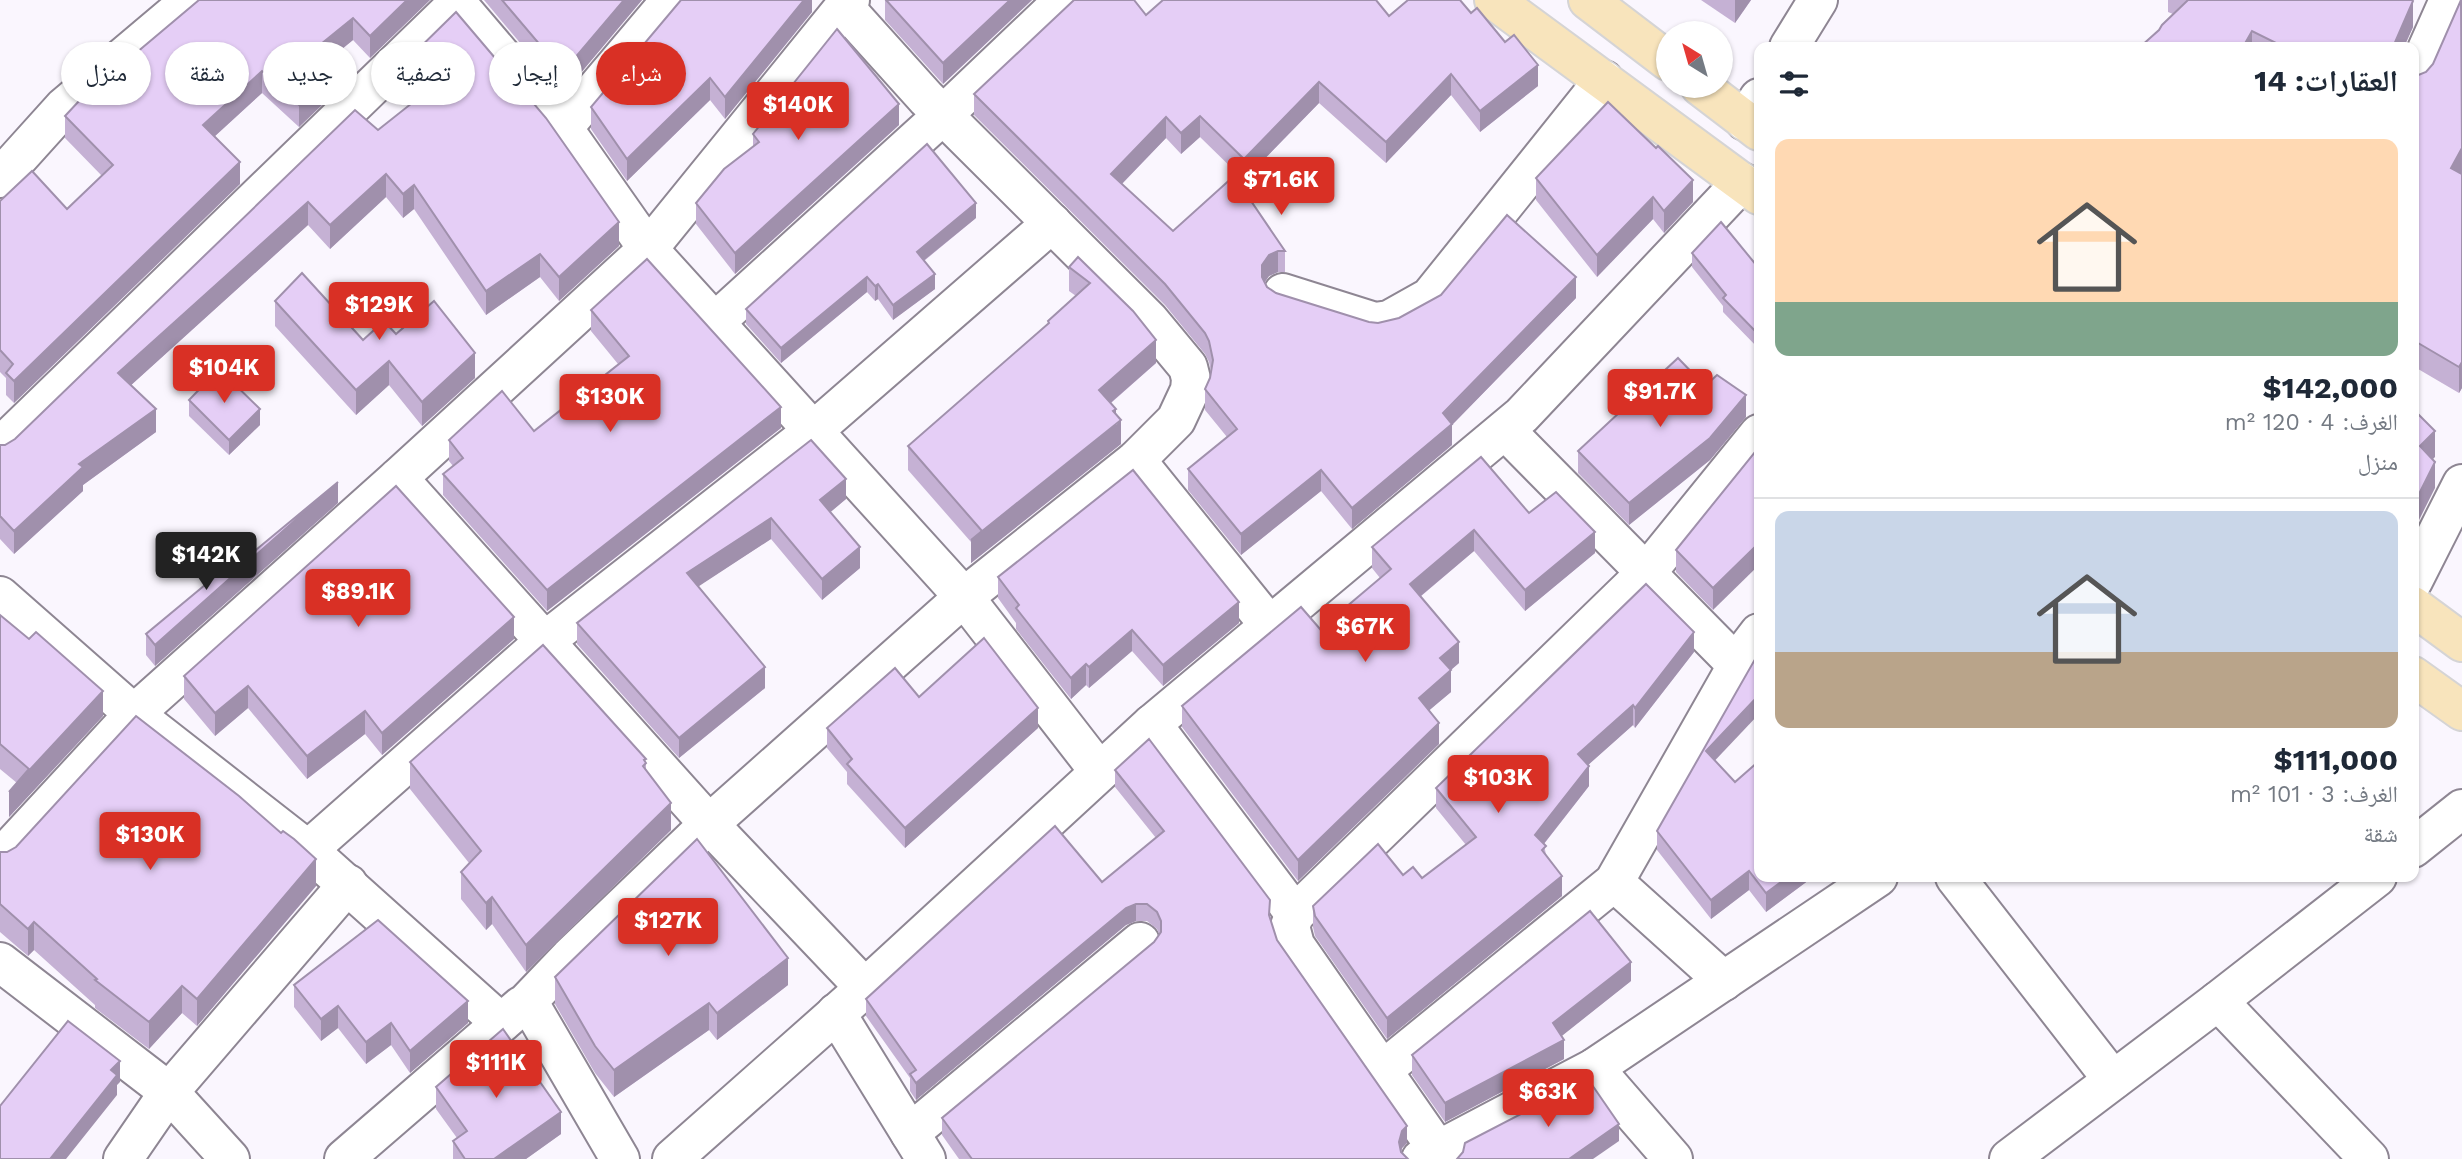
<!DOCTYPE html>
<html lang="ar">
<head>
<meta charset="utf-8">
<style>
	body { margin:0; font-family:"Work Sans","Noto Naskh Arabic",sans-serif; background:#f6f6f7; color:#1f2937; direction:rtl; height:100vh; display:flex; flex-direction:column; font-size:26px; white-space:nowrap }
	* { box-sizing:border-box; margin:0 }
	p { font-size:23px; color:#747a83 }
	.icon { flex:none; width:38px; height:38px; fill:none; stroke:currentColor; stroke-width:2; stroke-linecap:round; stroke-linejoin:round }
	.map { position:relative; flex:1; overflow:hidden; direction:ltr }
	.side { position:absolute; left:1754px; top:42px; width:665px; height:840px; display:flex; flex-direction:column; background:#fff; border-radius:14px; box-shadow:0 2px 5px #0004; direction:rtl }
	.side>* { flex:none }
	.guide { position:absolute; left:21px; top:42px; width:665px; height:63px; direction:rtl; display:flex; gap:14px }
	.needle { width:46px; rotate:323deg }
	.tools { position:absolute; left:1656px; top:21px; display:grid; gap:14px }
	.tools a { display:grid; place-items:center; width:77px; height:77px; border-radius:50%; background:#fff; box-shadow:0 2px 5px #0004; font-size:35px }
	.price { position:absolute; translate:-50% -60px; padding:0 16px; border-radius:7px; background:#d93025; color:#fff; font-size:23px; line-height:46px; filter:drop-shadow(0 2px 4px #0008) }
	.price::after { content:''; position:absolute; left:50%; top:42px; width:21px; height:16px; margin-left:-10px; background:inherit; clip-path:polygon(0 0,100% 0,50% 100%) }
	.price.active { background:#222; color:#fff }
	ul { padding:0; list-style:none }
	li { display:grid; align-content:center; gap:14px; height:371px; padding:0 21px }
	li+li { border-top:2px solid #e0e1e3 }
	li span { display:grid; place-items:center; height:217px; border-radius:14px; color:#555 }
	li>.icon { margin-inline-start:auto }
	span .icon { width:126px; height:126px; fill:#fffc; stroke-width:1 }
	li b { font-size:30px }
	h2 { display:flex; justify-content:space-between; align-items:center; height:84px; padding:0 21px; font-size:30px }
	.pill { padding:0 24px; border-radius:32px; background:#fff; box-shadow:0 2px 5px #0004; font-size:24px; line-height:63px }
	.pill.active { background:#d93025; color:#fff }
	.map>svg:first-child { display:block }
</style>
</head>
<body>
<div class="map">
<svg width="2462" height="1159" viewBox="0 0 2462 1159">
	<rect width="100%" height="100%" fill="#faf6fe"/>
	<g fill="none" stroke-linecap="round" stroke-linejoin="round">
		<g stroke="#8e8693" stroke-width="42">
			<g id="street">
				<polyline points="454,0 563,128 648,249 964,597 1099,771"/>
				<polyline points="1789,47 1818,0"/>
				<polyline points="2413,81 2449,0"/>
				<polyline points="1745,121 1759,98"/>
				<polyline points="563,128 671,0"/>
				<polyline points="0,178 64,107 191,0"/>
				<polyline points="1283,293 1375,322 1389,320 1430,297 1604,80"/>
				<polyline points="715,322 943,115 1064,0"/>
				<polyline points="1505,430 1738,666"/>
				<polyline points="0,447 458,3"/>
				<polyline points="1136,460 1270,626"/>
				<polyline points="398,478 709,824 865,988"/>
				<polyline points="2413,581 2462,484"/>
				<polyline points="0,596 134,714 308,850 501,1023"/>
				<polyline points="1152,724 1295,914"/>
				<polyline points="2413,848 2462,809"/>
				<polyline points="308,850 545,641 813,431 1052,223"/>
				<polyline points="0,859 134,714 398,478 648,249 850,0"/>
				<polyline points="1955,877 2113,1080"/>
				<polyline points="1614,882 1724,981"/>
				<polyline points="0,962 169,1092 230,1159"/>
				<polyline points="2218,1001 2369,1159"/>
				<polyline points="836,1013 926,1159"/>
				<polyline points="1594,1068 1673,1159"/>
				<polyline points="1384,1069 1614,882 1746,650 1759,633"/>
				<polyline points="910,1133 1140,942"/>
				<polyline points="123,1159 169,1092 348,884"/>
				<polyline points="344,1159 521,1006"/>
				<polyline points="620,1159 528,1001 570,957 709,824 964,597 1136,460 1176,420 1190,390 1191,379 1188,367 1149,320 926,98 844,7"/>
				<polyline points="672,1159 865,988 1152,724 1522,415 1742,182"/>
				<polyline points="1421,1159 1594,1068 1878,877"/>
				<polyline points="1444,1159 1295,945 1290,926 1295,914 1647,572 1759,434"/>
				<polyline points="2009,1159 2218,1001 2377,877"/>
			</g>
		</g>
		<g stroke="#d5d4d5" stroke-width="42">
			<g id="primary">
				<polyline points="1494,0 1759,195"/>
				<polyline points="1588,0 1668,61"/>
				<polyline points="1700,86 1759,131"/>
				<polyline points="2413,606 2462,642"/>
				<polyline points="2413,676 2462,711"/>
			</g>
		</g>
		<use href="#street" stroke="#fff" stroke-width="38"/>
		<use href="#primary" stroke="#f8e4bc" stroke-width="38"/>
	</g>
	<g fill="#c5b1d4">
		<polygon points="199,0 430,0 370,58 353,40 313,73 323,104 299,127 262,93 214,137 240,184 14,403 6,395 6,378 0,372 0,201 67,209 102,176 65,138 65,116"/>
		<polygon points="484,0 642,0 563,94"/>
		<polygon points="812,0 812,12 725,119 710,100 627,181 591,129 591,107"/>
		<polygon points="885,0 1032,0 943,84 885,20"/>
		<polygon points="1701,0 1751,0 1735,23"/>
		<polygon points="2168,0 2412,0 2413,27 2404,47 2140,47 2159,30 2173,14 2168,12"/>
		<polygon points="2462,0 2462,388 2459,393 2413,366 2413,76 2416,76 2426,72 2433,64"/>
		<polygon points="1471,13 1538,86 1480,132 1451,95 1386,163 1319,103 1244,180 1200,137 1181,154 1166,138 1122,184 1173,231 1285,251 1285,272 1278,272 1269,276 1265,282 1267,287 1276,293 1369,322 1378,323 1576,298 1452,425 1452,445 1352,529 1321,491 1241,555 1188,490 1188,469 1227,437 1205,410 1205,389 1210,378 1211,371 1209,362 1205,354 1165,305 974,115 974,94 1146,15 1389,16"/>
		<polygon points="401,66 619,246 559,301 540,277 486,315 414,209 403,218 386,197 330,249 308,225 131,385 156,432 83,485 83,491 14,554 0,539 0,445 5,445 15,439 378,130 413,102 401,89"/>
		<polygon points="899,125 735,274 696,224 696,203 753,146 753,134"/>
		<polygon points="1656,148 1693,202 1664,233 1653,219 1597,277 1536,200 1536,178"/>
		<polygon points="976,218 924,261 935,289 893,320 878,299 875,301 867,292 781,363 746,324 746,309"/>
		<polygon points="1692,253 1757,266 1759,264 1759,349 1723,312 1723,306 1692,267"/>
		<polygon points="1078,257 1156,363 1111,403 1121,444 971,563 971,542 908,470 908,446 1048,324 1048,321 1076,296 1069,291 1069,267"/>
		<polygon points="275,301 363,340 396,334 475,378 422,426 389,385 356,415 275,326"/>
		<polygon points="591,310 781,428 547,611 443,495 443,474 453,466 449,461 449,440 534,431 618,364 591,331"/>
		<polygon points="1705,386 1746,417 1710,460 1629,525 1578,473 1578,451"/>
		<polygon points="189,400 260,425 229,455 189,416"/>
		<polygon points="811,440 846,499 830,512 860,568 822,600 771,539 698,586 765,688 679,758 577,644 577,623"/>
		<polygon points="1759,447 1713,610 1676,572 1676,550"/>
		<polygon points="338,503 155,666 146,655 146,634 239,564"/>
		<polygon points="1529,513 1595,553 1525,611 1474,551 1420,597 1459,663 1451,670 1451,692 1429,710 1439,744 1298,881 1182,727 1182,706 1320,629 1380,578 1372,568 1372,547"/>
		<polygon points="998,577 1239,623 1163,686 1132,651 1089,688 1086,685 1071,699 1016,629 1016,623 998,598"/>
		<polygon points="0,615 103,716 9,817 17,783 0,769"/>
		<polygon points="514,639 382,755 365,734 307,779 248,708 215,736 184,699 184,676"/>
		<polygon points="1694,652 1635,728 1633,725 1588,765 1589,786 1544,844 1546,855 1562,896 1387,1039 1315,936 1313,927 1313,906 1403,875 1422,878 1466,845 1436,808 1436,788"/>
		<polygon points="919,697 1038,728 905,848 847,784 847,772 827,748 827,728"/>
		<polygon points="1715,761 1813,877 1766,912 1749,890 1711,919 1657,850 1657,831"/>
		<polygon points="410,762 646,762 646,771 671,830 526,972 492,924 486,930 461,899 461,872 469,863 410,789"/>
		<polygon points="1115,770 1270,918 1277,940 1407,1143 1402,1148 1401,1151 1408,1159 959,1159 942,1135 942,1118 1154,942 1159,934 1157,929 1147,921 1136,921 1126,925 916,1100 910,1091 910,1078 866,1016 866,999 1102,882 1156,838 1115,787"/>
		<polygon points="0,852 316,886 197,1026 182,1013 149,1049 95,1008 95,1005 34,950 28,956 0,932"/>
		<polygon points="555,977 788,985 717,1040 709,1030 614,1097 595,1073 555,1004"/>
		<polygon points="1631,981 1561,1036 1564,1059 1445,1122 1412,1075 1412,1055"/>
		<polygon points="294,985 468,1023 410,1073 391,1045 366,1064 338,1028 321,1041 294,1007"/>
		<polygon points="436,1087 561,1134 526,1159 453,1159 453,1141 457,1138 436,1109"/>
	</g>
	<g fill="#a090ac">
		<polygon points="407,0 430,0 370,58 370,36"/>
		<polygon points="624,0 642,0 563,94 563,72"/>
		<polygon points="804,0 812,0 812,12 725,119 725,97"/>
		<polygon points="1010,0 1032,0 943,84 943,63"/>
		<polygon points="1735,0 1751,0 1735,23"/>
		<polygon points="2413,1 2413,27 2404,47 2393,47"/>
		<polygon points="353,18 353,40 300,83 300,61"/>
		<polygon points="2252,31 2252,47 2243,47"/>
		<polygon points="1538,65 1538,86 1480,132 1480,111"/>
		<polygon points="262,71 262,93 203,147 203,125"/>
		<polygon points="1451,74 1451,95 1386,163 1386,142"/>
		<polygon points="710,78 710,100 627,181 627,159"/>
		<polygon points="323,82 323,104 299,127 299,105"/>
		<polygon points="1319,82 1319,103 1244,180 1244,159"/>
		<polygon points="899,104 899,125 735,274 735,253"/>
		<polygon points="1200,116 1200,137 1181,154 1181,133"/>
		<polygon points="1166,117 1166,138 1111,195 1111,174"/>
		<polygon points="2462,148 2462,174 2451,168"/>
		<polygon points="240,162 240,184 14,403 14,381"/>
		<polygon points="386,174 386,197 330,249 330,225"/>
		<polygon points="1693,180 1693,202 1664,233 1664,211"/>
		<polygon points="414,185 414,209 403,218 403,194"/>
		<polygon points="1653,197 1653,219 1597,277 1597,255"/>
		<polygon points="308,202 308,225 118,397 118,373"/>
		<polygon points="976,203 976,218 917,266 917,252"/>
		<polygon points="619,222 619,246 559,301 559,277"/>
		<polygon points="1278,251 1278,272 1269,276 1262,286 1262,298 1262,265 1269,255"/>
		<polygon points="540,254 540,277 486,315 486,291"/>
		<polygon points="935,274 935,289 893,320 893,305"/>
		<polygon points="867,277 867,292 781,363 781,348"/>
		<polygon points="1576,277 1576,298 1452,425 1452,445 1352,529 1352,508"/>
		<polygon points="878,284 878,299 875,301 875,286"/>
		<polygon points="1156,340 1156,363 1099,413 1099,390"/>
		<polygon points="475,353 475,378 422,426 422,402"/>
		<polygon points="389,361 389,385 356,415 356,390"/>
		<polygon points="2462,362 2462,388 2459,393 2459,367"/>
		<polygon points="1746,395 1746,417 1710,460 1629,525 1629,503"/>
		<polygon points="781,407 781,428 547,611 547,590"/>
		<polygon points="156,409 156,432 83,485 83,491 14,554 14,531 79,464"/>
		<polygon points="260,409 260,425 229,455 229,440"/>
		<polygon points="1116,409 1116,425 1121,420 1121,444 971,563 971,540 1113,426 1113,411"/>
		<polygon points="2435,431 2435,457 2420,472 2420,446"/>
		<polygon points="2435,462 2435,488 2413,532 2413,506"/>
		<polygon points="1321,470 1321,491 1241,555 1241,534"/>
		<polygon points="846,479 846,499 820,521 820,500"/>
		<polygon points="338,482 338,503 155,666 155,645"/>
		<polygon points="771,518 771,539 687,594 687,573"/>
		<polygon points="1474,530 1474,551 1410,605 1410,584"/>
		<polygon points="1595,532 1595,553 1525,611 1525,590"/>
		<polygon points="1759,543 1759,565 1713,610 1713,588"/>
		<polygon points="860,547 860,568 822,600 822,579"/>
		<polygon points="1239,602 1239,623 1163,686 1163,665"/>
		<polygon points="514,617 514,639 382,755 382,733"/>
		<polygon points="1132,630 1132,651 1089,688 1089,667"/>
		<polygon points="1694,632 1694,652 1635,728 1635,708"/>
		<polygon points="1459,642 1459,663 1440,679 1440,658"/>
		<polygon points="1086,664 1086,685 1071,699 1071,678"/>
		<polygon points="765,667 765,688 679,758 679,738"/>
		<polygon points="1451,670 1451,692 1419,719 1419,698"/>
		<polygon points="248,686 248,708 215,736 215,713"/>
		<polygon points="103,691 103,716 9,817 9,792"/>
		<polygon points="1759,695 1759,714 1706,770 1706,751"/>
		<polygon points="1633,705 1633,725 1578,774 1578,754"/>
		<polygon points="1038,708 1038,728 905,848 905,828"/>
		<polygon points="365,711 365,734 307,779 307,756"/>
		<polygon points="1439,723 1439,744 1298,881 1298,860"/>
		<polygon points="1589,766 1589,786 1535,855 1535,835"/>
		<polygon points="671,803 671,830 526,972 526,945"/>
		<polygon points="316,859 316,886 197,1026 197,999"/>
		<polygon points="1749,871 1749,890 1711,919 1711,900"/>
		<polygon points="1562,876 1562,896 1387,1039 1387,1018"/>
		<polygon points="1788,877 1813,877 1766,912 1766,893"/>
		<polygon points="492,897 492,924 486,930 486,903"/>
		<polygon points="1136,904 1136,921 1126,925 916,1100 916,1083 1126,908"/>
		<polygon points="34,922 34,950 28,956 28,929"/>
		<polygon points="788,958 788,985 717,1040 717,1013"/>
		<polygon points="1631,962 1631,981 1553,1043 1553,1023"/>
		<polygon points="182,986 182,1013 149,1049 149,1022"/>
		<polygon points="468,1001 468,1023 410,1073 410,1051"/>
		<polygon points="709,1003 709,1030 614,1097 614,1070"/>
		<polygon points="338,1006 338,1028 321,1041 321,1019"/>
		<polygon points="391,1023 391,1045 366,1064 366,1042"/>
		<polygon points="1564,1040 1564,1059 1445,1122 1445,1103"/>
		<polygon points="120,1061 120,1082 117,1085 117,1095 66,1159 50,1159 111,1070"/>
		<polygon points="561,1112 561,1134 526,1159 494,1159"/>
		<polygon points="1619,1124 1619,1141 1593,1159 1569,1159"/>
		<polygon points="1407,1126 1407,1143 1402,1148 1399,1159 1399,1142 1402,1131"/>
	</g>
	<g fill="#e5cef6" stroke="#a090ac" stroke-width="2">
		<polygon points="199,0 407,0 370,36 353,18 300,61 323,82 299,105 262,71 203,125 240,162 14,381 6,373 13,364 0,350 0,201 32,171 67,209 113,165 65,116 79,101"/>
		<polygon points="502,0 624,0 563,72"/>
		<polygon points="681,0 804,0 725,97 710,78 627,159 591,107"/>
		<polygon points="886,0 1010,0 943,63"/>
		<polygon points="1074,0 1134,0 1146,15 1163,0 1376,0 1389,16 1408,0 1460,0 1471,13 1477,8 1505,42 1514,35 1538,65 1480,111 1451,74 1386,142 1319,82 1244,159 1200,116 1181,133 1166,117 1111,174 1173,231 1234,176 1285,251 1278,251 1269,255 1262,265 1262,277 1267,287 1276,293 1369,322 1378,323 1399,318 1441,295 1507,215 1576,277 1443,413 1452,424 1352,508 1321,470 1241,534 1188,469 1237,429 1205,389 1210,378 1213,360 1209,341 1205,333 1165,284 974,94"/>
		<polygon points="2188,0 2412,0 2413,1 2393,47 2284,47 2252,31 2243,47 2140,47 2159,30 2162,25"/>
		<polygon points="2461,0 2462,148 2451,168 2462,174 2462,362 2459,367 2413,340 2413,76 2416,76 2426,72 2433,64"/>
		<polygon points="456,12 546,118 619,222 559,277 540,254 486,291 414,185 403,194 386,174 330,225 308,202 118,373 156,409 79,464 83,467 14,531 0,516 0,445 5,445 15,439 355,110 378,130 426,92 401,66"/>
		<polygon points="837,29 899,104 735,253 696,203 724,169 759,142 753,134"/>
		<polygon points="1608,102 1656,148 1658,146 1693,180 1664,211 1653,197 1597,255 1536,178"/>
		<polygon points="927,144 976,203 917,252 935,274 893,305 878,284 875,286 867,277 781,348 746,309"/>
		<polygon points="1721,222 1757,266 1759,264 1759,335 1723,298 1726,295 1692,253"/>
		<polygon points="1078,257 1133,311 1156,340 1099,390 1116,409 1113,411 1121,420 971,540 982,531 908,446 1049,323 1048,321 1090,283 1069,267"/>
		<polygon points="647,259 781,407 547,590 443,474 463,458 449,440 502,391 534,431 629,356 591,310"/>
		<polygon points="302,273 363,340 384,321 396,334 434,301 475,353 422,402 389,361 356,390 275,301"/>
		<polygon points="1678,358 1705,386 1717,375 1746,395 1710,438 1629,503 1578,451"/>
		<polygon points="219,369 260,409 229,440 189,400"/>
		<polygon points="2413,409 2435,431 2420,446 2435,462 2413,506"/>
		<polygon points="811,440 846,479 820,500 860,547 822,579 771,518 687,573 765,667 679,738 577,623"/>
		<polygon points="1759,447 1759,543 1713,588 1676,550"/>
		<polygon points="1481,457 1529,513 1556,492 1595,532 1525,590 1474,530 1410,584 1459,642 1440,658 1451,670 1419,698 1439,723 1298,860 1182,706 1301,607 1320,629 1391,569 1372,547"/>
		<polygon points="1133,470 1239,602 1163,665 1132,630 1089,667 1086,664 1071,678 1016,608 1019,605 998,577"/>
		<polygon points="338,482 155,645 146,634 235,560 239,564"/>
		<polygon points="396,486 514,617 382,733 365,711 307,756 248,686 215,713 184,676"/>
		<polygon points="1646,584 1694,632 1635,708 1633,705 1578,754 1589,766 1535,835 1546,846 1542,850 1562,876 1387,1018 1315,916 1313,906 1378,844 1403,875 1413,867 1422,878 1476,837 1436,788"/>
		<polygon points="0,615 29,639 36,632 103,691 9,792 29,769 0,744"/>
		<polygon points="984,638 1038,708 905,828 847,764 852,759 827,728 895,668 919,697"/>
		<polygon points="543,645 646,759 644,760 646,763 643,766 671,803 526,945 492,897 486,903 461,872 481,851 410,762"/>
		<polygon points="1758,654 1759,695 1706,751 1735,782 1759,761 1759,877 1788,877 1766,893 1749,871 1711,900 1657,831"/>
		<polygon points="136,716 239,796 281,833 283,831 294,839 316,859 197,999 182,986 149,1022 95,980 97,979 34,922 28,929 0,904 0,852 7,852 16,847"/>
		<polygon points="1149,739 1270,900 1269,915 1277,940 1407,1126 1402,1131 1399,1142 1401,1152 1408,1159 972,1159 942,1118 1154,942 1161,932 1161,921 1157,912 1147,904 1136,904 1126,908 916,1083 910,1074 916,1070 866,999 1055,826 1102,882 1164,831 1115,770"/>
		<polygon points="697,839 788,958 717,1013 709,1003 614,1070 595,1046 555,977"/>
		<polygon points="1590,911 1631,962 1553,1023 1564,1040 1445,1103 1412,1055"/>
		<polygon points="378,920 468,1001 410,1051 391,1023 366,1042 338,1006 321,1019 294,985"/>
		<polygon points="68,1021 120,1061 111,1070 117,1075 50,1159 0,1159 0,1106"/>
		<polygon points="503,1029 561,1112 494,1159 465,1159 453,1141 467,1131 436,1087"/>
		<polygon points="1588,1079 1619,1124 1569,1159 1457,1159 1463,1152 1465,1143"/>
	</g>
</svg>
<div class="tools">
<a><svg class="needle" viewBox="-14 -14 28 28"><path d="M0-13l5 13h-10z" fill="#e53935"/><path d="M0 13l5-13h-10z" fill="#747a83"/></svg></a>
</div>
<b class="price" style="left:798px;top:142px">$140K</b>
<b class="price" style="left:1281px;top:217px">$71.6K</b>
<b class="price" style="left:379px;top:342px">$129K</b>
<b class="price" style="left:224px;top:405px">$104K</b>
<b class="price" style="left:1660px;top:429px">$91.7K</b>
<b class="price" style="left:610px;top:434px">$130K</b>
<b class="price active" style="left:206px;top:592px">$142K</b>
<b class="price" style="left:358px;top:629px">$89.1K</b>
<b class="price" style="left:1365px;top:664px">$67K</b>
<b class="price" style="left:1498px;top:815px">$103K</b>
<b class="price" style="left:150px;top:872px">$130K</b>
<b class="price" style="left:668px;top:958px">$127K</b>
<b class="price" style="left:496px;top:1100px">$111K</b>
<b class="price" style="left:1548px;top:1129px">$63K</b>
<div class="guide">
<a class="pill active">شراء</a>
<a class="pill">إيجار</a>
<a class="pill">تصفية</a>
<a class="pill">جديد</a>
<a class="pill">شقة</a>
<a class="pill">منزل</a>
</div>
<section class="side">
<h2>العقارات: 14<svg class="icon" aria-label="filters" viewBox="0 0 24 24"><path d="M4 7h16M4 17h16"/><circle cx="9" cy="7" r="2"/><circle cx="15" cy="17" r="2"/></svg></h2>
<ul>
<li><span style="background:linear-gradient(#ffd9b3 75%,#7fa58c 0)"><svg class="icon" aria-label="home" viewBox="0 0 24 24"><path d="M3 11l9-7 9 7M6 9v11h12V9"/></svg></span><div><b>$142,000</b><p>الغرف: 4 · 120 m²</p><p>منزل</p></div></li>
<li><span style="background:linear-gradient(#c9d6e8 65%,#b9a48a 0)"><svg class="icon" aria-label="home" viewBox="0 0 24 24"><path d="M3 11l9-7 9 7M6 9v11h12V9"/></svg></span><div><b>$111,000</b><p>الغرف: 3 · 101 m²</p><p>شقة</p></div></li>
</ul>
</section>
</div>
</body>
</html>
